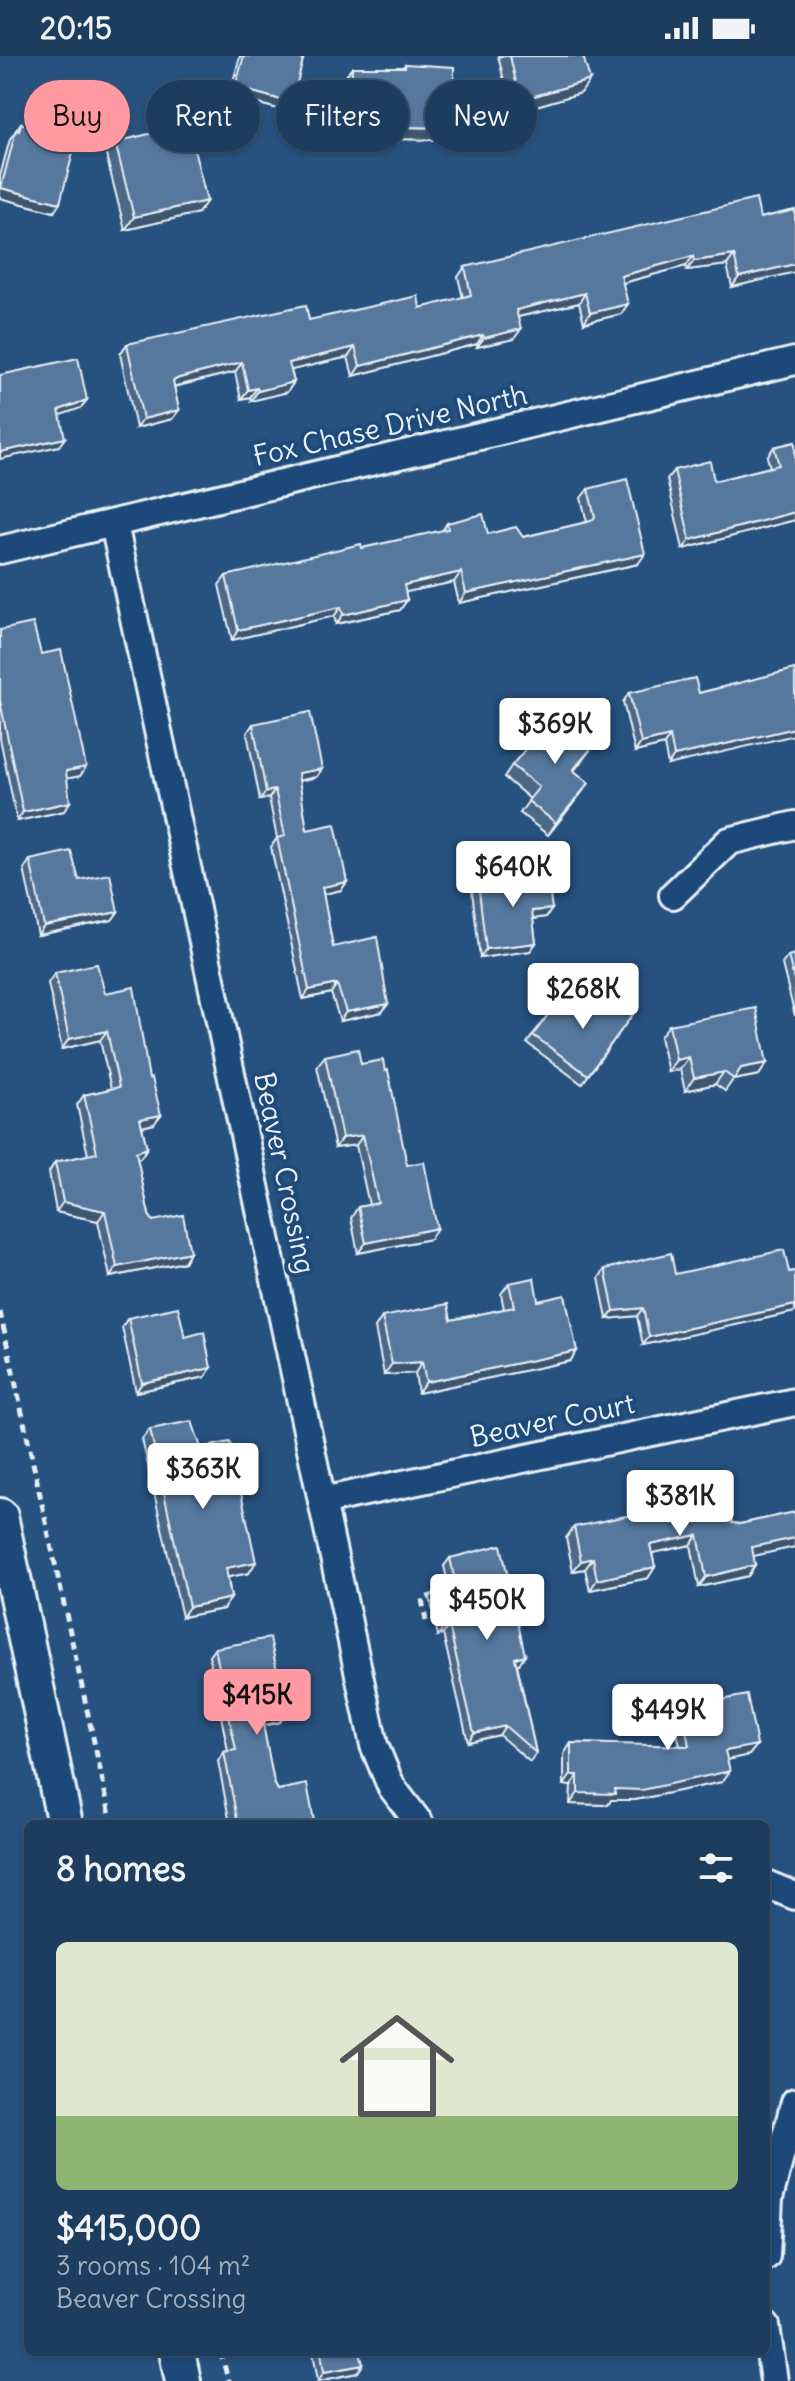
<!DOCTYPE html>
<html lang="en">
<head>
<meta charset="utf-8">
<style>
	body { margin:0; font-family:Delius,sans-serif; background:#254465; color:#f1f3f6; height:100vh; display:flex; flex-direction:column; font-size:30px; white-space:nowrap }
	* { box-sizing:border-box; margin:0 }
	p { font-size:26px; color:#a0aebd }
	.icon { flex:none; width:44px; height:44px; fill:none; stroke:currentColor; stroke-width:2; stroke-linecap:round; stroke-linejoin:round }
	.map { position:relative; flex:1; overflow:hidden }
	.details { position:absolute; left:24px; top:1764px; width:746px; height:536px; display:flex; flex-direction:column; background:#1d3d5f; border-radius:12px; box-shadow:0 2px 6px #0004,0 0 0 2px #3b5674 }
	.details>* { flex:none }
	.hud { position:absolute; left:24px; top:24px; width:748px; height:72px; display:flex; gap:16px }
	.price { position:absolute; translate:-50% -68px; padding:0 18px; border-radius:8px; background:#fff; color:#222; font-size:26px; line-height:52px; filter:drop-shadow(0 2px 4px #0008) }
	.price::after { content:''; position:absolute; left:50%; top:48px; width:24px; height:18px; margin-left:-12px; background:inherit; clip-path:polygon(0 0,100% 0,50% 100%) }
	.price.selected { background:#ff9aa2; color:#111 }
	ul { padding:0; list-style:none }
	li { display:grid; align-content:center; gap:16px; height:424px; padding:0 32px }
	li+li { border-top:2px solid #3b5674 }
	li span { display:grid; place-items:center; height:248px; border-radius:12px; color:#555 }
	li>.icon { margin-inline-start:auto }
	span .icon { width:144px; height:144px; fill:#fffc; stroke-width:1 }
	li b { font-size:34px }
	h2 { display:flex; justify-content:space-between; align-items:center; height:96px; padding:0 32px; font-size:34px }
	.chip { padding:0 28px; border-radius:36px; background:#1d3d5f; box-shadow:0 2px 6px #0004,0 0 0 2px #3b5674; font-size:28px; line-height:72px }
	.chip.selected { background:#ff9aa2; color:#111 }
	.status { display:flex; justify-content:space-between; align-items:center; height:56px; padding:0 40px; background:#1d3d5f; direction:ltr }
	.status svg { height:22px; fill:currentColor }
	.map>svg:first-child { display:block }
</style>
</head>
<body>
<div class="status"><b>20:15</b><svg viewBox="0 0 49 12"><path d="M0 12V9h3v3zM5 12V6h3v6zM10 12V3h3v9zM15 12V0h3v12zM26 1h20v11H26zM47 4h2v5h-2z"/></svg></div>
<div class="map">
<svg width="795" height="2325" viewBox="0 0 795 2325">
	<rect width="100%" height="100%" fill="#27517f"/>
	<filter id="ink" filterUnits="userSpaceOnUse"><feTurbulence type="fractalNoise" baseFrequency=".0125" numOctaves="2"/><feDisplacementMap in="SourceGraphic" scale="16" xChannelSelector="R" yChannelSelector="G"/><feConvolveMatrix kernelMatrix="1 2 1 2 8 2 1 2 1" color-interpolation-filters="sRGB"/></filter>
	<g filter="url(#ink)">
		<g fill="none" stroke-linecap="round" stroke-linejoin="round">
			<g stroke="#e8f1f8" stroke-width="32">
				<g id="minor">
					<polyline points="114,468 374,1689 391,1730 420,1768"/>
					<polyline points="0,494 795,305"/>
					<polyline points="673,839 729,785 795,769"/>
					<polyline points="322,1445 795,1346"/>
					<polyline points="766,1828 795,1840"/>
					<polyline points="766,2200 769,2142 795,2046"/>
					<polyline points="766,2270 774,2325"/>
				</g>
			</g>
			<g stroke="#e8f1f8" stroke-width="40">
				<g id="tertiary">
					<polyline points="0,1460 65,1768"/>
					<polyline points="177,2296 183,2325"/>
				</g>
			</g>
			<g stroke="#e8f1f8" stroke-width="5" stroke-dasharray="8 6" stroke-linecap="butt">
				<polyline points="0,1256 112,1768"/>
				<polyline points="426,1565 422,1543 434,1539"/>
				<polyline points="220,2296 229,2325"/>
			</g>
			<use href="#minor" stroke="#1f4a7a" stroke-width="26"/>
			<use href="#tertiary" stroke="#1f4a7a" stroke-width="34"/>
		</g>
		<g fill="#4b6787" stroke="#e8f1f8" stroke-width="2">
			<polygon points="240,0 304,0 286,55 229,40"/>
			<polygon points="498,0 583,0 581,37 512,57"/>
			<polygon points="405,8 444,84 342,82 344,23 352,11 403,11"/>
			<polygon points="21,67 54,156 0,142 0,120 10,83"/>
			<polygon points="115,86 198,157 125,174 106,99"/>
			<polygon points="795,154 795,216 732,231 727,209 687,214 686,210 623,227 621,258 584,267 579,247 518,261 514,283 477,291 477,288 353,320 348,301 291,314 294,326 287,336 251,345 250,341 241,343 235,316 174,331 179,354 172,363 136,372 120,298 127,288 309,264 420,252 463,242 458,221 465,211 760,162"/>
			<polygon points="795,386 795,464 683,493 667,423 674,414 714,425 770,411 767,401 774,391"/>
			<polygon points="588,433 638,508 459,547 454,526 405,536 407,544 400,554 336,568 334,560 232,584 219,529 226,520 362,492 442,475 447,467 488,478 523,481 587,466 581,442"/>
			<polygon points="0,574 41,598 86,711 80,720 67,722 64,755 17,765 0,682"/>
			<polygon points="795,613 668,709 664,689 635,696 623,646 629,637 699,637"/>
			<polygon points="253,668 322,713 316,721 299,725 307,774 347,826 341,834 323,838 333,891 388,948 382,956 340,965 331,937 303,943 271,791 277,782 269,742 260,744 247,677"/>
			<polygon points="595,688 574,715 589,727 548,779 520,757 530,743 504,721 512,709"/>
			<polygon points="30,804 79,824 118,856 112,864 38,879 24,813"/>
			<polygon points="478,827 552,853 546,861 533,863 536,887 530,895 480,902 472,835"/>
			<polygon points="795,898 795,960 782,908 788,900"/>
			<polygon points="55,917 105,937 154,1068 142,1071 147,1092 140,1102 137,1103 149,1159 153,1165 190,1196 184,1206 110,1221 98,1165 56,1156 49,1116 55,1106 88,1099 77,1049 84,1039 111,1033 100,984 62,993 48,927"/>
			<polygon points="559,944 584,959 633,958 582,1028 527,987"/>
			<polygon points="669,969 767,1007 759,1019 733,1024 725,1035 715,1028 685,1035 680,1013 668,1016 660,981"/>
			<polygon points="325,1000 361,1008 407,1109 430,1183 358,1197 351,1162 358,1151 369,1149 356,1089 335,1092 317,1010"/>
			<polygon points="605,1213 675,1218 789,1216 795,1215 795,1256 643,1289 637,1260 607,1263 599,1222"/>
			<polygon points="509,1227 538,1245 577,1295 570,1305 418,1337 415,1317 384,1319 375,1272 382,1261 451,1264 504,1253 501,1238"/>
			<polygon points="128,1262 185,1281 211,1312 205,1321 136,1336 122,1271"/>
			<polygon points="150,1373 201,1392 249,1517 228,1521 231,1542 223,1553 182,1561 142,1383"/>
			<polygon points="690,1446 732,1467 740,1468 795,1456 795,1491 753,1500 755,1509 748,1520 699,1531 691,1489 652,1497 655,1511 648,1522 590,1534 585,1513 573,1515 566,1482 574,1471 642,1463 684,1454"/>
			<polygon points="450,1502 519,1608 517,1608 536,1697 530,1706 499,1679 468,1686 443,1578 438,1580 430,1542 436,1534 449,1531 444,1510"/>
			<polygon points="215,1592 286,1657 280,1666 263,1670 274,1727 278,1734 312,1768 230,1768 218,1705 224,1696 228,1695 209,1600"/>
			<polygon points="682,1652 757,1689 749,1699 727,1704 722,1726 635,1744 611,1744 608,1749 570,1748 571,1730 564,1729 564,1698 571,1687 680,1690 674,1663"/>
			<polygon points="313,2296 360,2296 363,2309 357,2317 318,2325"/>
		</g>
		<g fill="#3d546e" stroke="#e8f1f8" stroke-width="2">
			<polygon points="590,24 581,37 512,57 520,44"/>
			<polygon points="235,31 292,47 286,55 229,40"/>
			<polygon points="351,70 453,72 444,84 342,82"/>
			<polygon points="0,132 1,132 60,147 54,156 0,142"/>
			<polygon points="207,145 198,157 125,174 134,161"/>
			<polygon points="734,199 727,209 687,214 694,205"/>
			<polygon points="693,200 686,210 615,229 621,220"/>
			<polygon points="795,208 795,216 732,231 739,221"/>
			<polygon points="585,237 579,247 509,263 516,254"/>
			<polygon points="628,248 621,258 584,267 590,257"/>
			<polygon points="521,273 514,283 477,291 484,282"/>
			<polygon points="483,279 477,288 353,320 360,310"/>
			<polygon points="355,291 348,301 283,316 289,307"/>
			<polygon points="242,306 235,316 172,331 173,325 179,322"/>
			<polygon points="294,326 287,336 251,345 258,335"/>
			<polygon points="257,332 250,341 241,343 248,334"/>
			<polygon points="87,344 81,352 52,362 59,354"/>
			<polygon points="179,354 172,363 136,372 143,363"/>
			<polygon points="65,382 59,390 0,403 0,396"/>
			<polygon points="795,456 795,464 683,493 690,484"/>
			<polygon points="645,498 638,508 459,547 466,537"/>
			<polygon points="461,516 454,526 397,538 404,529"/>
			<polygon points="407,544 400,554 336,568 343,559"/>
			<polygon points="341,551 334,560 232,584 238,574"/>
			<polygon points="795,672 795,679 668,709 674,700"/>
			<polygon points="670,680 664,689 635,696 641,687"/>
			<polygon points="86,711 80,720 60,724 66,715"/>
			<polygon points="322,713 316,721 292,726 298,717"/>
			<polygon points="589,727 580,739 548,779 556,767"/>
			<polygon points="275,734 269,742 260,744 266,736"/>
			<polygon points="70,746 64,755 17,765 23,756"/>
			<polygon points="347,826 341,834 316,840 322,831"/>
			<polygon points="552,853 546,861 526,864 532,855"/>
			<polygon points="118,856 112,864 38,879 44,870"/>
			<polygon points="536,887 530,895 480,902 486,893"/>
			<polygon points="337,928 331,937 303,943 309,934"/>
			<polygon points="388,948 382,956 340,965 346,956"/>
			<polygon points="107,975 100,984 62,993 69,983"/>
			<polygon points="689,1001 680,1013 668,1016 676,1004"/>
			<polygon points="767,1007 759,1019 733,1024 741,1012"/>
			<polygon points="724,1016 715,1028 685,1035 694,1022"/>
			<polygon points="161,1059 154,1068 133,1073 140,1063"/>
			<polygon points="363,1079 356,1089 335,1092 342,1082"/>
			<polygon points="147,1092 140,1102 129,1106 136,1096"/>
			<polygon points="63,1146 105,1155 98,1165 56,1156"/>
			<polygon points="437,1172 430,1183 358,1197 366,1187"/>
			<polygon points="190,1196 184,1206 110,1221 117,1211"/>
			<polygon points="795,1249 795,1256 643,1289 649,1281"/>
			<polygon points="643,1252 637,1260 607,1263 614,1255"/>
			<polygon points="577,1295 570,1305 418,1337 426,1326"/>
			<polygon points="422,1306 415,1317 384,1319 392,1308"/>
			<polygon points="211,1312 205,1321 136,1336 142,1327"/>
			<polygon points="698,1479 691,1489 643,1499 650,1489"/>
			<polygon points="795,1482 795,1491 744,1502 752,1491"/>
			<polygon points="593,1502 585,1513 573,1515 581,1505"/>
			<polygon points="256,1506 249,1517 219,1523 226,1512"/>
			<polygon points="755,1509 748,1520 699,1531 706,1521"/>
			<polygon points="655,1511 648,1522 590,1534 597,1524"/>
			<polygon points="231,1542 223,1553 182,1561 189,1551"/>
			<polygon points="449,1570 443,1578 438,1580 444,1571"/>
			<polygon points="525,1599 519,1608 509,1610 515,1602"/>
			<polygon points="286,1657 280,1666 256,1671 262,1663"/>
			<polygon points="505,1670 499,1679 468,1686 474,1677"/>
			<polygon points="757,1689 749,1699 718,1706 725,1695"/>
			<polygon points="730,1715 722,1726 635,1744 611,1744 608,1749 570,1748 578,1737 615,1733"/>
			<polygon points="571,1719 578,1719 571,1730 564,1729"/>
			<polygon points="436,2296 455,2296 433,2301"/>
			<polygon points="363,2309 357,2317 318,2325 324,2316"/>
		</g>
		<g fill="#57789d" stroke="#e8f1f8" stroke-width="2">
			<polygon points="244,0 304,0 292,47 235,31"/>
			<polygon points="510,0 583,0 590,24 520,44"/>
			<polygon points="405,8 454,11 453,72 351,70 352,11 405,11"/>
			<polygon points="21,67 53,76 51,82 75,89 60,147 1,132 16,74 19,75"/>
			<polygon points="188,69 207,145 134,161 115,86"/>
			<polygon points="756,143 760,162 795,154 795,208 739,221 734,199 694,205 693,200 621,220 628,248 590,257 585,237 516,254 521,273 484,282 483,279 360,310 355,291 289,307 294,326 258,335 257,332 248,334 242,306 179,322 173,325 179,354 143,363 127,288 306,249 309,264 418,240 420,252 471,239 465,211"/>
			<polygon points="78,302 87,344 59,354 65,382 0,396 0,319"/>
			<polygon points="795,386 795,456 690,484 674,414 710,405 714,425 779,409 774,391"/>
			<polygon points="627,423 645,498 466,537 461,516 404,529 407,544 343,559 341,551 238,574 226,520 361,488 362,492 448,473 447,467 483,458 488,478 516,471 523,481 591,465 595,461 588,433"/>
			<polygon points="33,567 41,598 61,594 86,711 66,715 70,746 23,756 0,645 0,574"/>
			<polygon points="795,613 795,672 674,700 670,680 641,687 629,637 695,622 699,637"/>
			<polygon points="310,656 322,713 298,717 307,774 335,768 347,826 322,831 333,891 377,881 388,948 346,956 337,928 309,934 277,782 285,780 275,734 266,736 253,668"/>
			<polygon points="556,656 595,688 573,714 589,727 556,767 528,745 539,731 512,709"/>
			<polygon points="71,795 79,824 110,818 118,856 44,870 30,804"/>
			<polygon points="547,816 552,853 532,855 536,887 486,893 478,827"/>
			<polygon points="795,898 795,927 788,900"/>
			<polygon points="97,908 105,937 134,931 149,1023 152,1022 161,1059 140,1063 147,1092 136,1096 149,1159 153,1165 183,1159 190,1196 117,1211 105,1155 63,1146 55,1106 97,1097 84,1039 119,1031 107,975 69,983 55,917"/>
			<polygon points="602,936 633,958 588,1019 533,979 559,944 584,959"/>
			<polygon points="756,952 767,1007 741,1012 734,1023 724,1016 694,1022 689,1001 676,1004 669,969"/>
			<polygon points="358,993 361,1008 383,1004 385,1015 388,1014 407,1109 424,1106 437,1172 366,1187 358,1151 378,1147 363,1079 342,1082 325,1000"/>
			<polygon points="784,1194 789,1216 795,1215 795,1249 649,1281 643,1252 614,1255 605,1213 671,1197 675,1218"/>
			<polygon points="534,1222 538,1245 565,1239 577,1295 426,1326 422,1306 392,1308 382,1261 448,1248 451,1264 514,1251 509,1227"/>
			<polygon points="178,1251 185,1281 204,1276 211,1312 142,1327 128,1262"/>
			<polygon points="192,1365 201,1392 230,1386 256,1506 226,1512 231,1542 189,1551 150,1373"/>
			<polygon points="726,1439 732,1467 740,1468 795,1456 795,1482 752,1491 755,1509 706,1521 698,1479 650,1489 655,1511 597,1524 593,1502 581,1505 574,1471 641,1457 642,1463 691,1453 690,1446"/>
			<polygon points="501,1489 525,1599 515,1602 536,1697 505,1670 474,1677 449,1570 444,1571 436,1534 456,1529 450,1502"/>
			<polygon points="270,1582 286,1657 262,1663 274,1727 278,1734 307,1728 314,1765 297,1768 238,1768 224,1696 236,1694 215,1592"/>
			<polygon points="747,1639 757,1689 725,1695 730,1715 642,1734 615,1733 615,1738 578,1737 578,1719 571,1719 571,1687 689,1690 682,1652"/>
			<polygon points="321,2296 360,2296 363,2309 324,2316"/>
		</g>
	</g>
	<g text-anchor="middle" stroke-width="8" stroke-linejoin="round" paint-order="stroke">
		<g font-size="28" fill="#e8f1f8" stroke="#1f4a7a">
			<text transform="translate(390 369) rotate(-13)" y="10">Fox Chase Drive North</text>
			<text transform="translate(285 1117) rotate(78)" y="10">Beaver Crossing</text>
			<text transform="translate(552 1364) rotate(-12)" y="10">Beaver Court</text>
		</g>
	</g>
</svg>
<b class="price" style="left:555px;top:710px">$369K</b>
<b class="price" style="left:513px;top:853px">$640K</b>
<b class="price" style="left:583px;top:975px">$268K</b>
<b class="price" style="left:203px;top:1455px">$363K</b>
<b class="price" style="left:680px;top:1482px">$381K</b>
<b class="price" style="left:487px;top:1586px">$450K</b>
<b class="price selected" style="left:257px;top:1681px">$415K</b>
<b class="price" style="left:668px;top:1696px">$449K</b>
<div class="hud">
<a class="chip selected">Buy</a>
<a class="chip">Rent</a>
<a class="chip">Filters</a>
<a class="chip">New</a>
</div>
<section class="details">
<h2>8 homes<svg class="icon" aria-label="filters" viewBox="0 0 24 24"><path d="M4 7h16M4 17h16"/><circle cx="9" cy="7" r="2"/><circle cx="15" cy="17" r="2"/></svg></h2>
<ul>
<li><span style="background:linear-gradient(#dfe7d0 70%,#8fb573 0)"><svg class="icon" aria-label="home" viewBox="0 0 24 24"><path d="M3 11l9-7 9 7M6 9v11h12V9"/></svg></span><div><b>$415,000</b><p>3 rooms · 104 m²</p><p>Beaver Crossing</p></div></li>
</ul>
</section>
</div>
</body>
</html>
